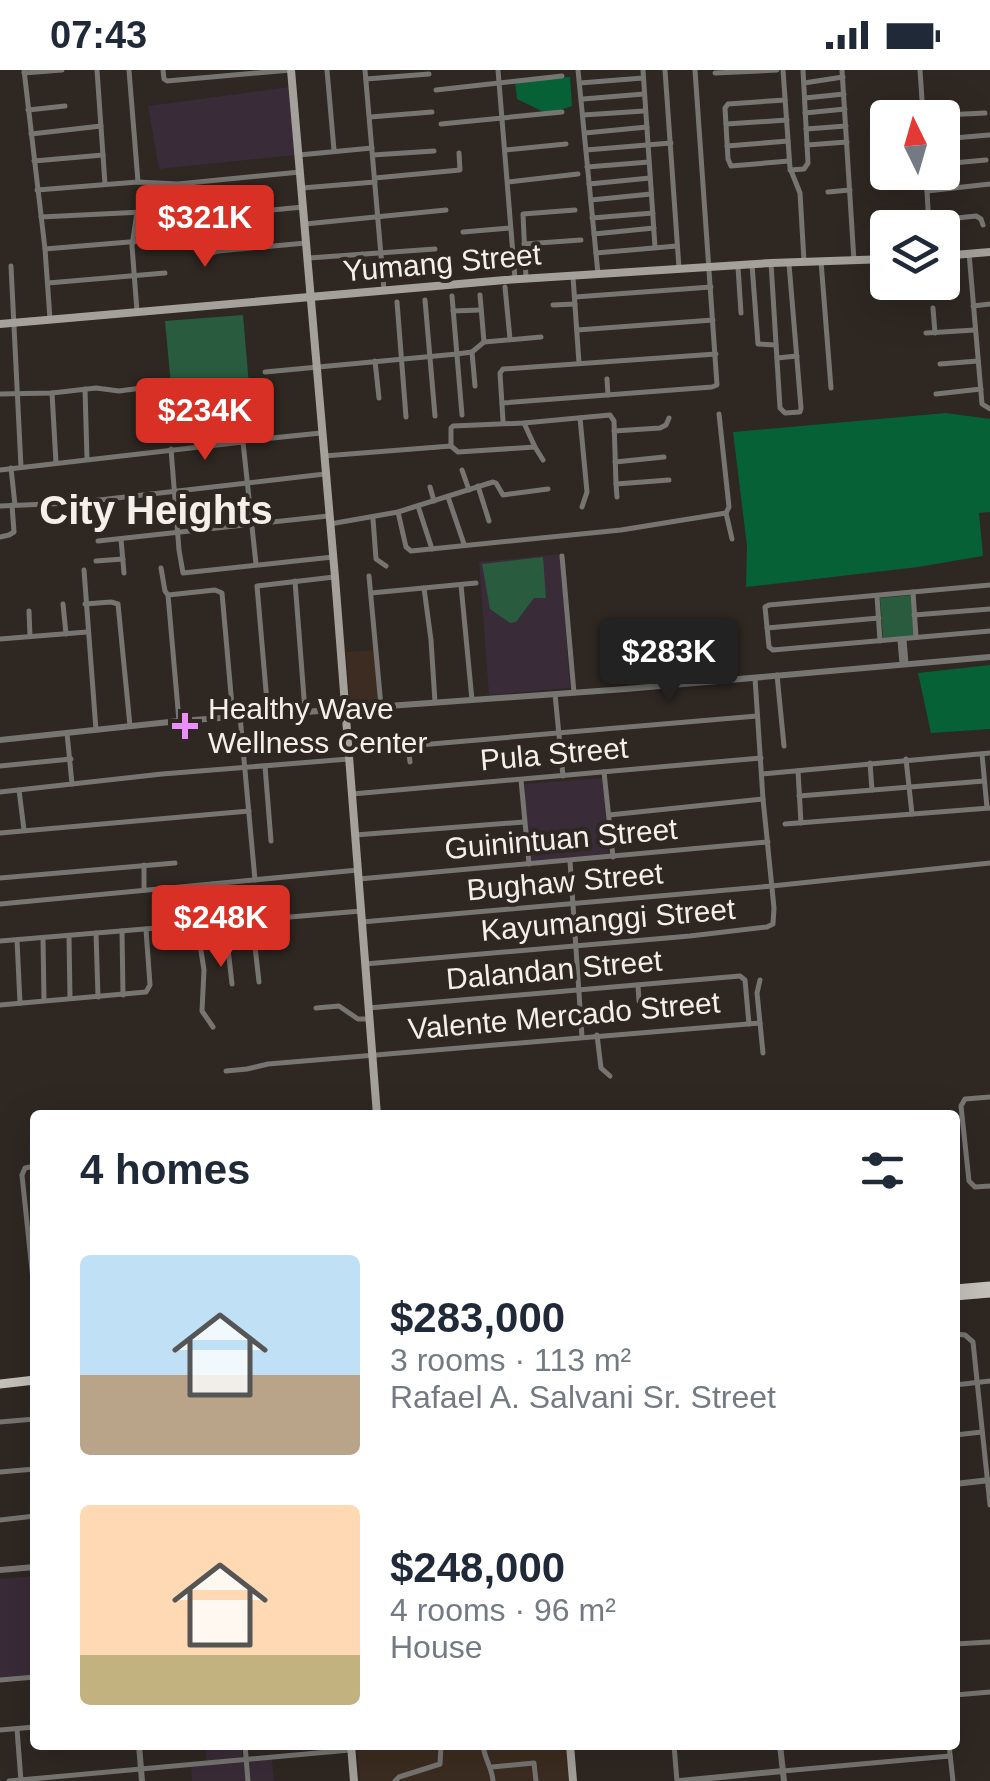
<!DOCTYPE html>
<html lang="en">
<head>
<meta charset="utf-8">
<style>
	body { margin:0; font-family:Helvetica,sans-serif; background:#f2f2f3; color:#1f2937; height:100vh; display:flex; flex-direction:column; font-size:38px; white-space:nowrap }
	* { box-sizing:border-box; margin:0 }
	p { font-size:32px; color:#747a83 }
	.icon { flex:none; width:55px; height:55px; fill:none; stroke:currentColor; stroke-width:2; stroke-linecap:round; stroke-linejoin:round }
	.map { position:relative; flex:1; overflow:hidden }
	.side { position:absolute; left:30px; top:1040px; width:930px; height:640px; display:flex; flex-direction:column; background:#fff; border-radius:10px; box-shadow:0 10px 40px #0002 }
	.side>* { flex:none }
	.needle { width:65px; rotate:355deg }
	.tools { position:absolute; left:870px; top:30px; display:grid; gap:20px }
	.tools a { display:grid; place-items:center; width:90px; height:90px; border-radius:10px; background:#fff; box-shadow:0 10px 40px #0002; font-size:50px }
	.price { position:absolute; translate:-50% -85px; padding:0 22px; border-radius:10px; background:#d93025; color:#fff; font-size:32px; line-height:65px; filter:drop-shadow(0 2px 5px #0008) }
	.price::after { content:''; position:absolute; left:50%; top:60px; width:30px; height:22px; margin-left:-15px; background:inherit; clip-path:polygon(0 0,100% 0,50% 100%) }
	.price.on { background:#222; color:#fff }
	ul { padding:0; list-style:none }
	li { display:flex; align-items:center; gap:30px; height:250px; padding:0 50px }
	li span { display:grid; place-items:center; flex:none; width:280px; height:200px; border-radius:10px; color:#555 }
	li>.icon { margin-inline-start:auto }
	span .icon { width:120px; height:120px; fill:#fffc; stroke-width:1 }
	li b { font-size:42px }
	h2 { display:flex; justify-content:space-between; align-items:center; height:120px; padding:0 50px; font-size:42px }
	.status { display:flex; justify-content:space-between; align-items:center; height:70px; padding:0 50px; background:#fff; direction:ltr }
	.status svg { height:28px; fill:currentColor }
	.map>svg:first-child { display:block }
</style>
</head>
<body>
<div class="status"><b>07:43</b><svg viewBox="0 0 49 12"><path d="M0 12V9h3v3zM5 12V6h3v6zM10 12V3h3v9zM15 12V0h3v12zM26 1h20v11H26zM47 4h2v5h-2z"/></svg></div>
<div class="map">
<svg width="990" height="1711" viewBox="0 0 990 1711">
	<rect width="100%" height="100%" fill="#2e2722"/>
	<g fill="#3c2c21">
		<polygon points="375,580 378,632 350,634 346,582"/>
		<polygon points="357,1675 566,1675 569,1711 360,1711"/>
	</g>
	<g fill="#392b37">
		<polygon points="290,17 296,85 159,99 148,36"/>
		<polygon points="560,484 570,618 489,625 479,492"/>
		<polygon points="602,708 609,786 531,792 524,714"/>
		<polygon points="35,1506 35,1605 0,1608 0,1509"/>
		<polygon points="205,1675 241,1675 243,1691 272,1689 274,1711 192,1711 191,1697 207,1695"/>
	</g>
	<g fill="#295c3e">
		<polygon points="243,245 253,362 176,369 165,251"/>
		<polygon points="543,487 546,528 534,528 516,552 510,553 490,539 482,494"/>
		<polygon points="912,525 916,566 883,568 880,528"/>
	</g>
	<g fill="#076137">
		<polygon points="570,7 572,36 548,44 517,29 515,11"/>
		<polygon points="946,343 990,349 990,442 979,443 983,486 918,497 746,517 747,476 733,362"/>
		<polygon points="990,595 990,659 931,663 918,603"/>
	</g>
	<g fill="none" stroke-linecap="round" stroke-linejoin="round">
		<g stroke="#777571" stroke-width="5">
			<polyline points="24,0 45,179 50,249"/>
			<polyline points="97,0 105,114"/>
			<polyline points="129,0 138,112"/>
			<polyline points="163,0 164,9 167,11 291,0"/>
			<polyline points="327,0 334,80"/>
			<polyline points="365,0 384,220"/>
			<polyline points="498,0 515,209"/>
			<polyline points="578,0 598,204"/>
			<polyline points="643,0 655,177"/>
			<polyline points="665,0 679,198"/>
			<polyline points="783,0 790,98 800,123 804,191"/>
			<polyline points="842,0 854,191"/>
			<polyline points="920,0 923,45"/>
			<polyline points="24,3 62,0"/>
			<polyline points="715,3 777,0"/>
			<polyline points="366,9 429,4"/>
			<polyline points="580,13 643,8"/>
			<polyline points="804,13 843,7"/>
			<polyline points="436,20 562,6"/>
			<polyline points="805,28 844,24"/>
			<polyline points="583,29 644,24"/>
			<polyline points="785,30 728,34 725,38 728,89 731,96 789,91"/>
			<polyline points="28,40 65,36"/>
			<polyline points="805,43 845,39"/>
			<polyline points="583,45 644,41"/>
			<polyline points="923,46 985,43"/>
			<polyline points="370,47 432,42"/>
			<polyline points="441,54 562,42"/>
			<polyline points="726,54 787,50"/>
			<polyline points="806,59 846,56"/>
			<polyline points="585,63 647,57"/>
			<polyline points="31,64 101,56"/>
			<polyline points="942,69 989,65"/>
			<polyline points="807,75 847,72"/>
			<polyline points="885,75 888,74"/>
			<polyline points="727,76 788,71"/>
			<polyline points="505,80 566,74"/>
			<polyline points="586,80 671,73"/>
			<polyline points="299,85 372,78"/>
			<polyline points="373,85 434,81"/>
			<polyline points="34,91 103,85"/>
			<polyline points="942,94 986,90"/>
			<polyline points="587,97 649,92"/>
			<polyline points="790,100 804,99 808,93 803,0"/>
			<polyline points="926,102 929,158"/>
			<polyline points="375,108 460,100 459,83"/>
			<polyline points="508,112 578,104"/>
			<polyline points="589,114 650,108"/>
			<polyline points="178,115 184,167"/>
			<polyline points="302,118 375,112"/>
			<polyline points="37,120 138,112 178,114 300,102"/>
			<polyline points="927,121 990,114"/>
			<polyline points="828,122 850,120"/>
			<polyline points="591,130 651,124"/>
			<polyline points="137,142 132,176 137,241"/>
			<polyline points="41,147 163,141"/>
			<polyline points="592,148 653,143"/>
			<polyline points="182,149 303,137"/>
			<polyline points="929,151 976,146 981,149 983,155"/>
			<polyline points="305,154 446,140"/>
			<polyline points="262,161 263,177"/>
			<polyline points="463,162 510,158"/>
			<polyline points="594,164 654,158"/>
			<polyline points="524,174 581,170"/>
			<polyline points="206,177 207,182 212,183 218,181 306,173"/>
			<polyline points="206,177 210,173 216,173 218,181"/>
			<polyline points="45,179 165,169"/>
			<polyline points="596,183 677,176"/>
			<polyline points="969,183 982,334 990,339"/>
			<polyline points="362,184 363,205"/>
			<polyline points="309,188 435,179"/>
			<polyline points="821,191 831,318"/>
			<polyline points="771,193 780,338 785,343 800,342 801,338 789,194"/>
			<polyline points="752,195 758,274 776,275"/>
			<polyline points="11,196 21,397"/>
			<polyline points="738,197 741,243"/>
			<polyline points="573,207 579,293"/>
			<polyline points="526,209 523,144 575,140"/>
			<polyline points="932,212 934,225"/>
			<polyline points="48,213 165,203"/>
			<polyline points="505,217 510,269"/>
			<polyline points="480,225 484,272"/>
			<polyline points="452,226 462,345"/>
			<polyline points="575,227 711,217"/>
			<polyline points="425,230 435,346"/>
			<polyline points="397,232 406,347"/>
			<polyline points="553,235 575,234"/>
			<polyline points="973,236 990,234"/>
			<polyline points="933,238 935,263"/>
			<polyline points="453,241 480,240"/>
			<polyline points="577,260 713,250"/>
			<polyline points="926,263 975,260"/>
			<polyline points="472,282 475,316"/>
			<polyline points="777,288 797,286"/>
			<polyline points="375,291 379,328"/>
			<polyline points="940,294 978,291"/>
			<polyline points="265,302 457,284 472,282 484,272 541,267"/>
			<polyline points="607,309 608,325"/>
			<polyline points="85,319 87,389"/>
			<polyline points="52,323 56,393"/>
			<polyline points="0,324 52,323 96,318 119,321 157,316"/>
			<polyline points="936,324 981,319"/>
			<polyline points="502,333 712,317 717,315 695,0"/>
			<polyline points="719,344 729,437 726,443"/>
			<polyline points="580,348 587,422 582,437"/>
			<polyline points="503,351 500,303 503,299 716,284"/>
			<polyline points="524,353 535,377"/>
			<polyline points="614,361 660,358 666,355 669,348"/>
			<polyline points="243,371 321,363"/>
			<polyline points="451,376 451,358 453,356 524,353 610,345 614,351 616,414 669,410"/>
			<polyline points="171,379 179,480 183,503 333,487"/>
			<polyline points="324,386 451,376 458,382 535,377 543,390"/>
			<polyline points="615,392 664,387"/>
			<polyline points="11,398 15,435"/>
			<polyline points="0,400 243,372 256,494"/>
			<polyline points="462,400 469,420"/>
			<polyline points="616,414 617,427"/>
			<polyline points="478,416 489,451"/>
			<polyline points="430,417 434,431"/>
			<polyline points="448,427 464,474"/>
			<polyline points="0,436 73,433 325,404"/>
			<polyline points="418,436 432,479"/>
			<polyline points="398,442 406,477 411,481 621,460 726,443 732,469"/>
			<polyline points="373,449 376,489 386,496"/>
			<polyline points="330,454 398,442 493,412 496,413 503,425 548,419"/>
			<polyline points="0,467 9,465 14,462 12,435"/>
			<polyline points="121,469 124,503"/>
			<polyline points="98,471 328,446"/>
			<polyline points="562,486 574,623"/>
			<polyline points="96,491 123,489"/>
			<polyline points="161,498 165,521 168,525 179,651"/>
			<polyline points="84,500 96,660"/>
			<polyline points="369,506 381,636"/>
			<polyline points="295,511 305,641"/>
			<polyline points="461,515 472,630"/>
			<polyline points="990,515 769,535 765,537 769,577 773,580 990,561"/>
			<polyline points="424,518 431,570 435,632"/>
			<polyline points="913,522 916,567"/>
			<polyline points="371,523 476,513"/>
			<polyline points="168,525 215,520 222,523 233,647"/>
			<polyline points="877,526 880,571"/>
			<polyline points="63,534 66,564"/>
			<polyline points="85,534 111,532 118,534 130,656"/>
			<polyline points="29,541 30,566"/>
			<polyline points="914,545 990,539"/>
			<polyline points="767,558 879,548"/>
			<polyline points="0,569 87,562"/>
			<polyline points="904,569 906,594"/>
			<polyline points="900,570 902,594"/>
			<polyline points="777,605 784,676"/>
			<polyline points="555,624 563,706"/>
			<polyline points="268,644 257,516 334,507"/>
			<polyline points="240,646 255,810"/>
			<polyline points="67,663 72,714"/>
			<polyline points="408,676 410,692"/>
			<polyline points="349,681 757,646"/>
			<polyline points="982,684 987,738"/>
			<polyline points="906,689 912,744"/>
			<polyline points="870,693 872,720"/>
			<polyline points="0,696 71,689"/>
			<polyline points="265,696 271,771"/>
			<polyline points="798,701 801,753"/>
			<polyline points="604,702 613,787"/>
			<polyline points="762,704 990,683"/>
			<polyline points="521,710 529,794"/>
			<polyline points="19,720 24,760"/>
			<polyline points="0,722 162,704 349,689"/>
			<polyline points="352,724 761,688"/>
			<polyline points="799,726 984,711"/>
			<polyline points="609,745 763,729"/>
			<polyline points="785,754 990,738"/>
			<polyline points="0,763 249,741"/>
			<polyline points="355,765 524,752"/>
			<polyline points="570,791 582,967"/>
			<polyline points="144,795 144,820"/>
			<polyline points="0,808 175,793"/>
			<polyline points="359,809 768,772"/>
			<polyline points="212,814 199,844 197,855 204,900 202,941 213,957"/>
			<polyline points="0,834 358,800"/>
			<polyline points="252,850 259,912"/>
			<polyline points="225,852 232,914"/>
			<polyline points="362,852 772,816 990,793"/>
			<polyline points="122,861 123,925"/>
			<polyline points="96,863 98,927"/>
			<polyline points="69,866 70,928"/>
			<polyline points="43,868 44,930"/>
			<polyline points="17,870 20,933"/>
			<polyline points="0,871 361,841"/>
			<polyline points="365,894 690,866 767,857 773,854 774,838 763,729 755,608"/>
			<polyline points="760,910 757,923 763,983"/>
			<polyline points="638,916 639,931"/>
			<polyline points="0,935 146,922 150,915 146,859"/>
			<polyline points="316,938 339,936 358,949 368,949"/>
			<polyline points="368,938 740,906 745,910 749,954"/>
			<polyline points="597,965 601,998 610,1006"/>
			<polyline points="226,1001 247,999 268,994 760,953"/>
			<polyline points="990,1027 965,1029 961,1036 969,1111 975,1117 990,1116"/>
			<polyline points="35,1096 25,1098 22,1105 35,1229"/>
			<polyline points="955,1264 965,1265 973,1272 990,1435"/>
			<polyline points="955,1315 990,1311"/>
			<polyline points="0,1352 35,1349"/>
			<polyline points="955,1365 982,1362"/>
			<polyline points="0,1402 35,1399"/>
			<polyline points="0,1450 35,1446"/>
			<polyline points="955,1574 990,1572"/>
			<polyline points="0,1610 35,1607"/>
			<polyline points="955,1625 990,1622"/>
			<polyline points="17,1659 21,1711"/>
			<polyline points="0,1660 35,1657"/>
			<polyline points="245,1675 248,1711"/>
			<path d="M483,1675C484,1688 492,1697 493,1711"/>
			<polyline points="674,1675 677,1711"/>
			<polyline points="949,1675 953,1711"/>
			<polyline points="492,1697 534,1693 536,1711"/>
			<polyline points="783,1701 950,1686"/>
			<polyline points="9,1711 350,1680"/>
			<polyline points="395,1711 399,1707 440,1694 441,1675"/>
		</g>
		<g stroke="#777571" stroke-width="6">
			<polyline points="0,670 179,651 626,619 990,587"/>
			<polyline points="955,1414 990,1410"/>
			<polyline points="0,1500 35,1497"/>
			<polyline points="139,1675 142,1711"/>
			<polyline points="780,1675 784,1711"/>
			<polyline points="680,1711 783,1701"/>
		</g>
		<g stroke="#a3a19a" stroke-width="8">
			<polyline points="291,0 335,507 377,1045"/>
			<polyline points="942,186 990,182"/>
			<polyline points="0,254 505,210 771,193 888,189"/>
			<polyline points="351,1675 354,1711"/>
			<polyline points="570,1675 573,1711"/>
		</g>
		<g stroke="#c5c2ba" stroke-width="9">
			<polyline points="955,1219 990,1216"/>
			<polyline points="955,1226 990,1223"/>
			<polyline points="0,1314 35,1310"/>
		</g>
	</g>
	<path fill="#eb8dfb" stroke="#2e2722" stroke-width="4" d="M180 641h10v10h10v10h-10v10h-10v-10h-10v-10h10z"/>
	<g text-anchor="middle" stroke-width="8" stroke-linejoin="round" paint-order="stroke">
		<g font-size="30" fill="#f5efec" stroke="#2e2722">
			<text transform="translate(442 193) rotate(-5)" y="10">Yumang Street</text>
			<text transform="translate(554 684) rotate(-5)" y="10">Pula Street</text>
			<text transform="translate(561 769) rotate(-5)" y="10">Guinintuan Street</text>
			<text transform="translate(565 812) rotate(-5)" y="10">Bughaw Street</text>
			<text transform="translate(608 850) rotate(-5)" y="10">Kayumanggi Street</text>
			<text transform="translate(554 900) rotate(-5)" y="10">Dalandan Street</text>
			<text transform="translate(564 946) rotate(-5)" y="10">Valente Mercado Street</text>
		</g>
		<g font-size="30" fill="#f5efec" stroke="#2e2722" text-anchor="start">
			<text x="208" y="649">Healthy Wave<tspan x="208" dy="34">Wellness Center</tspan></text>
		</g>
		<g font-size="40" font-weight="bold" fill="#f5efec" stroke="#2e2722">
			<text x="156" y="454">City Heights</text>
		</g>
	</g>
</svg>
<div class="tools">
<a><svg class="needle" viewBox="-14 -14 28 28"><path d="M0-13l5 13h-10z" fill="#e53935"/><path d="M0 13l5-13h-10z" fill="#747a83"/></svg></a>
<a><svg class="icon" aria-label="layers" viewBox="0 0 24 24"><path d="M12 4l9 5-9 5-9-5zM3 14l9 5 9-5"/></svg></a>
</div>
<b class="price" style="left:205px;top:200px">$321K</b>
<b class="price" style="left:205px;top:393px">$234K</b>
<b class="price on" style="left:669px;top:634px">$283K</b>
<b class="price" style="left:221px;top:900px">$248K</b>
<section class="side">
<h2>4 homes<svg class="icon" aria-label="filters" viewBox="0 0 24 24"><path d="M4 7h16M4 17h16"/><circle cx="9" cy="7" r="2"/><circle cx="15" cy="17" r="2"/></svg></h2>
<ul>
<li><span style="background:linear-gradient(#bfe0f5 60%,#b9a48a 0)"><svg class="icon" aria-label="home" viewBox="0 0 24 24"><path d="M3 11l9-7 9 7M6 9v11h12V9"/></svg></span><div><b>$283,000</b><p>3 rooms · 113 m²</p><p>Rafael A. Salvani Sr. Street</p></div></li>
<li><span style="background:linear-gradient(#ffd9b3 75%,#c2b280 0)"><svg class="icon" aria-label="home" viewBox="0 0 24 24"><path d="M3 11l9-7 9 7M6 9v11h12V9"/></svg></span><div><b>$248,000</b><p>4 rooms · 96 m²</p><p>House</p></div></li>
</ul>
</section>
</div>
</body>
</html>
